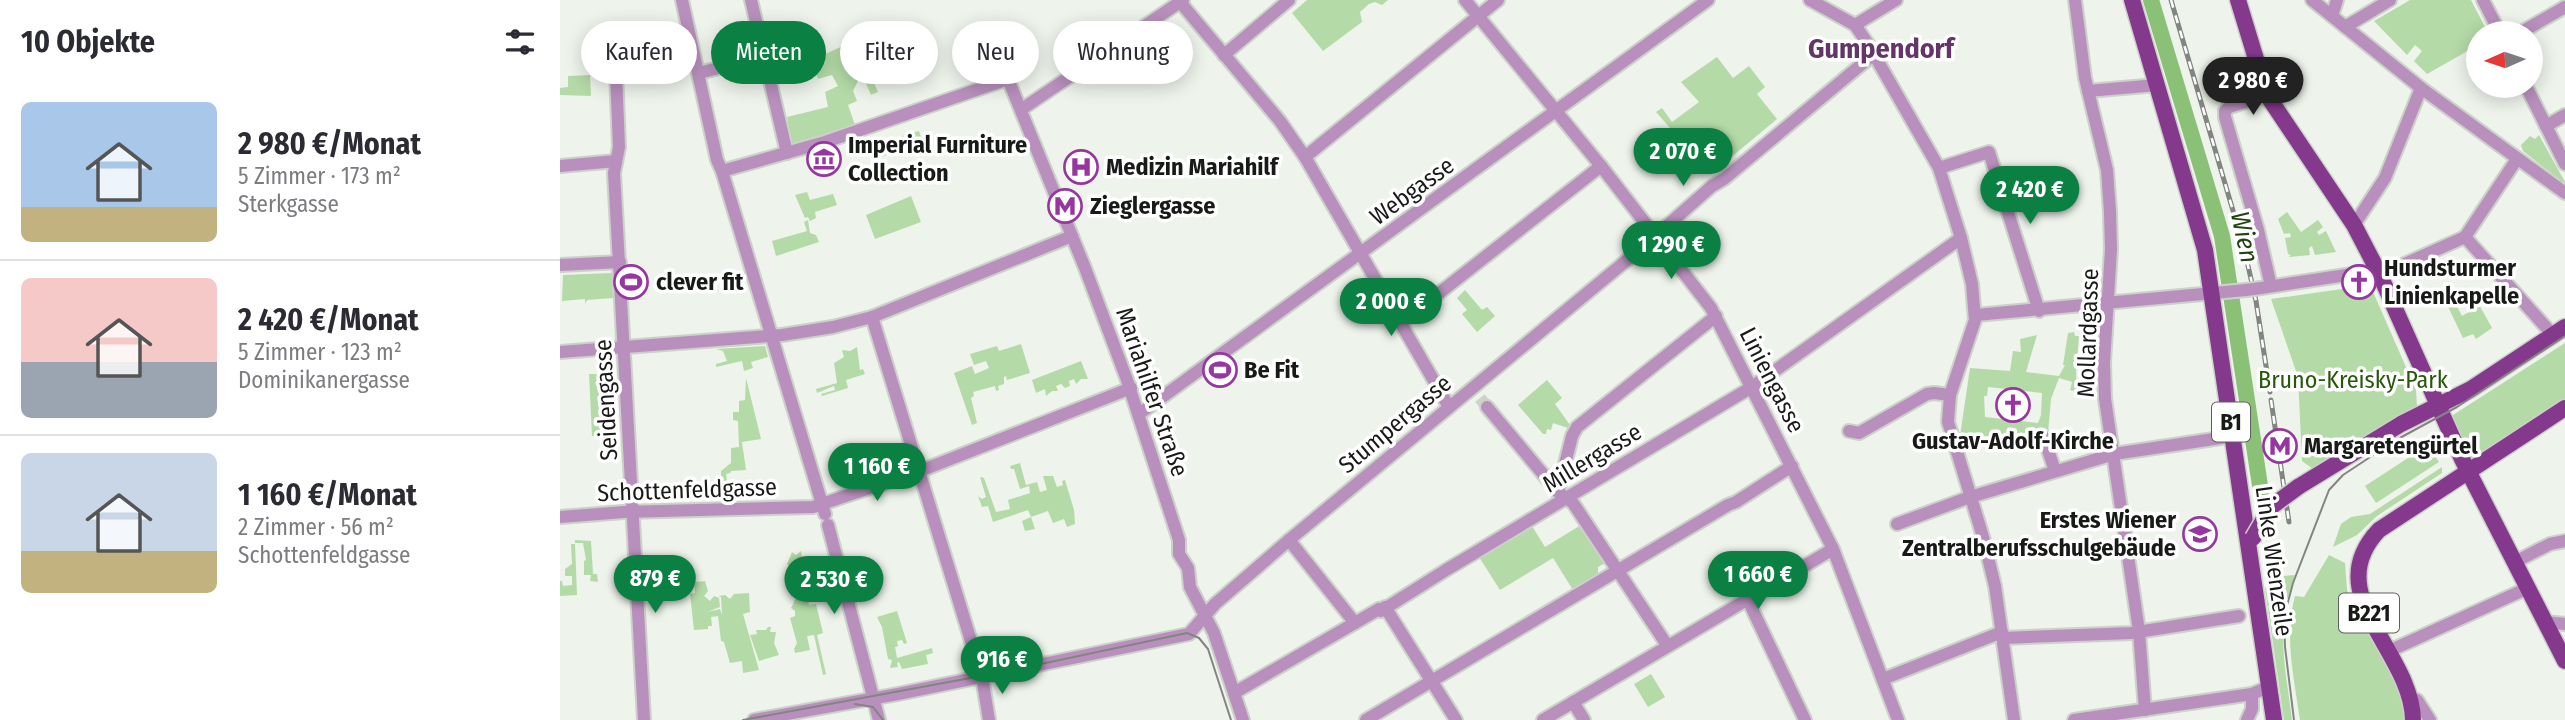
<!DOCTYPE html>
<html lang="de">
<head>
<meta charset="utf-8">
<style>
	body { margin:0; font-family:"Fira Sans Condensed",sans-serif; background:#f7f7f7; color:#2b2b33; height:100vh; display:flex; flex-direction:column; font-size:26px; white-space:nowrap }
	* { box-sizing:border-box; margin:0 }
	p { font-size:23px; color:#7c7c81 }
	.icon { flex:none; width:38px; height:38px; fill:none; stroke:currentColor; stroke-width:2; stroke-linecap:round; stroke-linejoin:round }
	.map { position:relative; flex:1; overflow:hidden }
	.sheet { display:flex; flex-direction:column; background:#fff; width:560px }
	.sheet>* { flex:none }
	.hud { position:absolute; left:21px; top:21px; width:665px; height:63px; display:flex; gap:14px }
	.needle { width:46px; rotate:267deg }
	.fabs { position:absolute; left:1906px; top:21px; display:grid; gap:14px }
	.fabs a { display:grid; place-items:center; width:77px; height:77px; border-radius:50%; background:#fff; box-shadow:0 4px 18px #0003; font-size:35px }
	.price { position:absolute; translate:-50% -60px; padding:0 16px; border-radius:24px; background:#0b8043; color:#fff; font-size:23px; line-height:46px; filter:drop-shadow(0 2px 4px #0008) }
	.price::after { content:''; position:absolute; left:50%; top:42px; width:21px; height:16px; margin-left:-10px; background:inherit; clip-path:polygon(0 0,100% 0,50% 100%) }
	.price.active { background:#222; color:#fff }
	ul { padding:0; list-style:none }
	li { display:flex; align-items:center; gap:21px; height:175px; padding:0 21px }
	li+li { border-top:2px solid #e1e1e2 }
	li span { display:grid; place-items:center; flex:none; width:196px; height:140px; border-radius:10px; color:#555 }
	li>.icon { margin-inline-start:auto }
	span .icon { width:84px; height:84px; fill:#fffc; stroke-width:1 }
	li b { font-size:30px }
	h2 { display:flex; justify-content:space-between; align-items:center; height:84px; padding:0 21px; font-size:30px }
	.tag { padding:0 24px; border-radius:32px; background:#fff; box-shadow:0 4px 18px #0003; font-size:24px; line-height:63px }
	.tag.active { background:#0b8043; color:#fff }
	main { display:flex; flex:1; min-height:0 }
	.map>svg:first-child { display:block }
</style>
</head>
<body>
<main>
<section class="sheet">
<h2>10 Objekte<svg class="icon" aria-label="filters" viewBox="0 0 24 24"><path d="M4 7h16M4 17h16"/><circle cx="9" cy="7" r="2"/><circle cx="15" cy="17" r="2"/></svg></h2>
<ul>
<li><span style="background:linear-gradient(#a9c7e8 75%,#c2b280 0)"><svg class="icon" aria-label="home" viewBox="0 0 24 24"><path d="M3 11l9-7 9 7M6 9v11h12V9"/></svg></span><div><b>2 980 €/Monat</b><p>5 Zimmer · 173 m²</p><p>Sterkgasse</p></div></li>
<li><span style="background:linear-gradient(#f6c9c9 60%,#9aa5b1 0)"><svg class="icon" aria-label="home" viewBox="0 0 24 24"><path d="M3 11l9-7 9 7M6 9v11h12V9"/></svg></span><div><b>2 420 €/Monat</b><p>5 Zimmer · 123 m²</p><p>Dominikanergasse</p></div></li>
<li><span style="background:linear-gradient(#c9d6e8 70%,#c2b280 0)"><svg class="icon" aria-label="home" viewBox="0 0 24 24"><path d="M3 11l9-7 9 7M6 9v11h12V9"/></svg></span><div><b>1 160 €/Monat</b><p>2 Zimmer · 56 m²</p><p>Schottenfeldgasse</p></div></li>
</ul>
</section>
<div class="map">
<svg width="2005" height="720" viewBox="0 0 2005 720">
	<rect width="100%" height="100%" fill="#eef4ec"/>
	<g fill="#b4daa7" fill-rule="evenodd">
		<polygon points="747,0 828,0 822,5 815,2 809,4 800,12 802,22 763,51 732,13"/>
		<polygon points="1850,0 1911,0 1928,33 1918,33 1918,45 1867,74 1854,61 1862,51 1855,45 1847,55 1814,21"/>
		<polygon points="247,26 254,44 261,56 324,27 339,59 309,72 318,92 311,95 305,81 299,79 293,91 297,101 288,105 295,125 230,146 225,124 228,123 227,117 268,107 265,92 278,86 272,75 258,79 241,29"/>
		<polygon points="1157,57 1173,78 1189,66 1205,87 1197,94 1217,119 1151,174 1119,135 1117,136 1096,112 1102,108 1112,122 1139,102 1121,82"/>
		<polygon points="30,75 31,96 0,95 0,88 8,87 8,76"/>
		<polygon points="359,131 362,140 322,157 317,145 348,134 352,136 351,133"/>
		<polygon points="1979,135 2005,182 2005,184 1963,151 1961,145 1970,136 1975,139"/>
		<polygon points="247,192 250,200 273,194 277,205 255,212 256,218 250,221 248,217 245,218 235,195"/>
		<polygon points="351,196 361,222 315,239 306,215"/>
		<polygon points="1727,212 1741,232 1758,220 1763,227 1757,232 1759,235 1766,231 1776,252 1755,255 1752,246 1749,248 1750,255 1729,257 1731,255 1728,254 1725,238 1731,237 1730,233 1724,234 1718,219"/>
		<polygon points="248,220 250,233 256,235 259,242 216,256 212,241 247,231 244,222"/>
		<polygon points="52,273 53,298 27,300 25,304 25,299 2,301 3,275"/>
		<polygon points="1810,285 1856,390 1857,406 1753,469 1742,461 1738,377 1711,299"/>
		<polygon points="905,290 922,310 927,307 935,316 917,332 902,314 907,310 897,298"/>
		<polygon points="1889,290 1902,316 1914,309 1914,303 1917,301 1932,328 1916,339 1913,334 1903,338 1882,294"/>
		<path d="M1514,332L1515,336H1519L1516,372L1517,392L1510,390L1512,382L1499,378L1491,399L1488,433L1479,441L1404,434L1400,436L1410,368L1450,371L1453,351L1461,352L1460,339L1477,335L1466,372L1499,376L1505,365H1503L1508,333ZM1428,387L1482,393L1481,415L1478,423L1425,417L1424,396H1427Z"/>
		<polygon points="2005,343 2005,402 1911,460 1909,455 1910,453 1890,417"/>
		<polygon points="461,344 470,373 447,380 446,376 444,377 444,384 438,386 439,390 436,391 435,386 413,392 414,396 411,398 417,423 412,425 394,373 412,366 415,374 429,368 426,361 414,365 410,354 437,346 439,351"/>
		<polygon points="205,346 208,357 191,362 193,368 184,371 182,361 156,367 156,364 167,361 163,351 156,349"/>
		<polygon points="297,347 300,370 303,369 305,374 286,380 288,388 262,396 261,394 275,390 274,386 257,393 256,389 277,383 274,363 284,357 282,350 290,351"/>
		<polygon points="521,361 528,379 521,379 516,384 514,379 509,381 510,386 505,388 501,384 496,386 498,391 492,391 486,396 485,389 476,393 472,380"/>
		<polygon points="29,374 38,374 42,434 32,436"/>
		<polygon points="186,378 201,439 182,442 186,470 171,471 170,473 166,474 167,481 161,481 161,471 171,463 171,448 179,447 178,421 173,420 173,412 179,412 179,401 185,400"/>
		<polygon points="987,380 1002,398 995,404 1010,425 1008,428 993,423 991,430 987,429 986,434 983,434 958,405"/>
		<polygon points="1868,445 1879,462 1816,503 1805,486"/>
		<polygon points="460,463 466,485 477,482 480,492 487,490 483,476 493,476 497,487 503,485 502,481 505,480 514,510 515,524 507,527 504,519 493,523 488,511 471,517 475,529 465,531 462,521 471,517 468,510 433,522 428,506 422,507 418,496 422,499 426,497 420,477 424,478 436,512 450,509 448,500 470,493 469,486 460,489 454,469 451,469 450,466"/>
		<polygon points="1882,467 1882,473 1817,516 1797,535 1773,547 1781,524 1791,517 1810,514"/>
		<polygon points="1021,525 1045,563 1038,567 1038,576 1013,590 993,558 940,590 919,557 972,526 985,547"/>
		<polygon points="15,540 31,541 33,574 37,574 38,582 30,581 31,575 24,575 24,561 26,560 23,543 15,543 17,595 0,596 0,581 2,581 3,586 12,585 12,576 5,576 5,569 12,564 11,544 15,544"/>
		<path d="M241,551L249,605L256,604L263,633L257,635L266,674L263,675L254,635L247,636L250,650L235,653L234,649L237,643L230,618L235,616V611L231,608C240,592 242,578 227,564L232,552L236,555Z"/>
		<path d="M1769,555L1785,563L1787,590L1835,680L1843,704L1845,720H1740C1734,678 1724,637 1735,596L1744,597Z"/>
		<path d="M1735,575C1715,631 1725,663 1732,720H1724L1705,588L1723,576Z"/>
		<polygon points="145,581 148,591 144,596 150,601 154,596 159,598 160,607 147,612 160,609 162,615 161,597 158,596 165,595 170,599 174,594 189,593 190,612 183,614 199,670 183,673 182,661 170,663 164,642 161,641 158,616 151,617 152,626 148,626 148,629 134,630 130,594 135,593 134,582"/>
		<polygon points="337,611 347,643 344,644 342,640 337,641 338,646 335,647 337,658 372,648 373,653 366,655 368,664 342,669 339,662 337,663 338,667 330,668 332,660 328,659 322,627 317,617"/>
		<polygon points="208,627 211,627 210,632 216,632 214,643 219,655 199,661 190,635 197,634 196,630 206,630"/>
		<polygon points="1091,674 1105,697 1088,707 1074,684"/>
	</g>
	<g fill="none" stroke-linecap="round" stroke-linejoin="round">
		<polyline stroke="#8bc176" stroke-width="16" points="1591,0 1662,236 1701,492"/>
		<polyline stroke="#ced3cc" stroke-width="12" stroke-dasharray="12 6" stroke-linecap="butt" points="920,398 927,407"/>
		<g stroke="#ccd1ca" stroke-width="16">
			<g id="minor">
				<polyline points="122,0 157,160 162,171 265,514"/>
				<polyline points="191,0 227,153"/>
				<polyline points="905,0 1041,166 1151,308 1273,549 1338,720"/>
				<polyline points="1250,0 1295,25 1308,44 1379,168 1401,238 1412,284 1415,320 1390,395 1388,422 1423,537 1435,586 1454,720"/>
				<polyline points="1515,0 1525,78 1547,170 1550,212 1551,249 1544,362 1545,399 1579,631 1585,710"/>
				<polyline points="1752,0 1861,88 2005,193"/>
				<polyline points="1923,0 1940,33"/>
				<polyline points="620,2 720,121 745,157 889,407"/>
				<polyline points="1772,16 1777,0"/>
				<polyline points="1295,25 1336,0"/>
				<polyline points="1785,27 1830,0"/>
				<polyline points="1960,33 2005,7"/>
				<polyline points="55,47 59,147 54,173 84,720"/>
				<polyline points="664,55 729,0"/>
				<polyline points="139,73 205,56"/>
				<polyline points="1966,86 2005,164"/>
				<polyline points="1528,91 1597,85"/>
				<polyline points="1707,95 1669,107 1665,111 1665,117 1698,230 1711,286"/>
				<polyline points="462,109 623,0"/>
				<polyline points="1986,126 2005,115"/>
				<polyline points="745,157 938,0"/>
				<polyline points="0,166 56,161"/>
				<polyline points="1379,168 1429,152 1479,311"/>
				<polyline points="162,171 265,142 448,79 525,268 567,380 619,540 619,554 628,568 630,587 654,633 683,720"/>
				<polyline points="1794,225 1825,178 1861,88"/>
				<polyline points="1905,237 1993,335"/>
				<polyline points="0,265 60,262"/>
				<polyline points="1701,288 1806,272 1820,275 1905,237 1957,159"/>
				<polyline points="1416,315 1686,290"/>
				<polyline points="312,317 422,677 429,720"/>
				<polyline points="841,323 1041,166"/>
				<polyline points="0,352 222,335 273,327 312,317 512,236"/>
				<polyline points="927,407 998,492 1013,503 1107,645"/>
				<polyline points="579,414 1148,0"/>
				<polyline points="1289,431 1299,433 1367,394 1374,393 1390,395"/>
				<polyline points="1483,435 1495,471"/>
				<polyline points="998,492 1012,436 1017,427 1156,316"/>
				<polyline points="0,517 64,512 253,507 360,471 571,388"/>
				<polyline points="1337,524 1410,497 1554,454 1674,436"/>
				<polyline points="268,525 319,720"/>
				<polyline points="729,540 795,623"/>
				<polyline points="1955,562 1990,544 2005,541"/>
				<polyline points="1187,598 1245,720"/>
				<polyline points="825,607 896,720"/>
				<polyline points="1985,622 2005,624"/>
				<polyline points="1443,638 1571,633 1679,616"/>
				<polyline points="1829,651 1968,588"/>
				<polyline points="1323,679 1442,632"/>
				<polyline points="674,693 819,609 821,611 886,570 1192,387 1401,238"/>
				<polyline points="1850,697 1857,700 1870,720"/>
				<polyline points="1013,702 1024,720"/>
				<polyline points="194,720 338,694 629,634 655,604 729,540 1084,246 1152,186 1164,179 1314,54"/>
				<polyline points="806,720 1168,505 1176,502 1232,466"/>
				<polyline points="983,720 1273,549"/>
				<polyline points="1514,720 1692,694 1708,687"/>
				<polyline points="1687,720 1692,709 1692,694"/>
			</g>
		</g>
		<g stroke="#ccd1ca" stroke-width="19">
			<g id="major">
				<polyline points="1572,0 1645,250 1714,720"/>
				<polyline points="1678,0 1707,95 1794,225 1820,275 1902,459 2005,661"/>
				<polyline points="1738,487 1841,424 1911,389 2005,327"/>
				<path d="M1853,720C1852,651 1758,594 1819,530L2005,408"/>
			</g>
		</g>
		<use href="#minor" stroke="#b990bd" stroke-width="12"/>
		<use href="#major" stroke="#85398d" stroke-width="16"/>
		<g stroke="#828581" stroke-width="2">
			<polyline points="295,704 313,707 323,720"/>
			<polyline points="183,720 443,672 627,633 639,638 648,649 671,720"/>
			<polyline points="1734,720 1725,647 1724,617 1733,583 1769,490 1783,475 1836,440 1897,407 2005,336"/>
		</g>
		<g stroke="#828581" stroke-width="5">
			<g id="rail">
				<polyline points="1611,0 1684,248 1696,301 1710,392"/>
				<polyline points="1711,400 1729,522"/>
			</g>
		</g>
		<use href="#rail" stroke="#fff" stroke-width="2.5" stroke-dasharray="8" stroke-linecap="butt"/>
		<g stroke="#ccd1ca" stroke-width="16" stroke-linecap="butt">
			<polyline id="minor-bridge" points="1686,290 1701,288"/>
		</g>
		<g stroke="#ccd1ca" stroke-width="19" stroke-linecap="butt">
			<polyline id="major-bridge" points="1693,538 1711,507 1738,487"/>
		</g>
		<use href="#minor-bridge" stroke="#b990bd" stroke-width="12"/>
		<use href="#major-bridge" stroke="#85398d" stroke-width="16"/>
	</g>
	<defs>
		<g id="museum-ring" transform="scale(1.75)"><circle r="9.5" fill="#fff" stroke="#9637a0" stroke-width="1.5"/><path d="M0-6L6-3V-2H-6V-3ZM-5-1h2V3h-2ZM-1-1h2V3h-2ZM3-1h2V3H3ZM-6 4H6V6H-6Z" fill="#9637a0"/></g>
		<g id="hospital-ring" transform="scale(1.75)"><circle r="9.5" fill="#fff" stroke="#9637a0" stroke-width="1.5"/><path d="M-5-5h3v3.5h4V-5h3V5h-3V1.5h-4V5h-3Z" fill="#9637a0"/></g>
		<g id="metro-ring" transform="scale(1.75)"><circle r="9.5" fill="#fff" stroke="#9637a0" stroke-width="1.5"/><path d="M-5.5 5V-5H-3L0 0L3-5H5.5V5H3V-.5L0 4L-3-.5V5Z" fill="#9637a0"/></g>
		<g id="stadium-ring" transform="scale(1.75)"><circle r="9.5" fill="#fff" stroke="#9637a0" stroke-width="1.5"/><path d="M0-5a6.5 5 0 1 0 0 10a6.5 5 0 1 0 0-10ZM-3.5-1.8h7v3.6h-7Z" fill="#9637a0"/></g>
		<g id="church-ring" transform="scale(1.75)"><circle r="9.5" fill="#fff" stroke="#9637a0" stroke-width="1.5"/><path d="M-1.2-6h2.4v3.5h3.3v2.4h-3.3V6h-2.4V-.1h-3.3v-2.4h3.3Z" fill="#9637a0"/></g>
		<g id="school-ring" transform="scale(1.75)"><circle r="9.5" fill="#fff" stroke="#9637a0" stroke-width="1.5"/><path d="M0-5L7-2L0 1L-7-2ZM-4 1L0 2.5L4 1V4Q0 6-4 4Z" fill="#9637a0"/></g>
	</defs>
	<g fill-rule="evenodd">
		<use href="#museum-ring" x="264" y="159"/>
		<use href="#hospital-ring" x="521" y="167"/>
		<use href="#metro-ring" x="505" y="206"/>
		<use href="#stadium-ring" x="71" y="282"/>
		<use href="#church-ring" x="1799" y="282"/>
		<use href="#stadium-ring" x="660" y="370"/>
		<use href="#church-ring" x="1453" y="405"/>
		<use href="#metro-ring" x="1720" y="446"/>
		<use href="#school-ring" x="1640" y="534"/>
	</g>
	<g text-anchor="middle" stroke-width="7" stroke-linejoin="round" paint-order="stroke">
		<g fill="#fff" stroke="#5d5f5d" stroke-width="2">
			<rect x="1652" y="402.5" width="38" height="39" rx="5"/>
			<rect x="1779" y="593.5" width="60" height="39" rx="5"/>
		</g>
		<g font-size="23" font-weight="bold" fill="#181a18">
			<text x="1671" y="430">B1</text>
			<text x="1809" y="621">B221</text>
		</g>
		<g font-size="24" font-weight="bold" fill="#181a18" stroke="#fff" text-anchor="start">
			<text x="288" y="153">Imperial Furniture<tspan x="288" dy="28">Collection</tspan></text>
			<text x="546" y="175">Medizin Mariahilf</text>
			<text x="530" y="214">Zieglergasse</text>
			<text x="1824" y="276">Hundsturmer<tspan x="1824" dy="28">Linienkapelle</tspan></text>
			<text x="96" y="290">clever fit</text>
			<text x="684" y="378">Be Fit</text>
			<text x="1453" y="449" text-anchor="middle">Gustav-Adolf-Kirche</text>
			<text x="1744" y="454">Margaretengürtel</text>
			<text x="1616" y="528" text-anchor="end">Erstes Wiener<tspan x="1616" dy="28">Zentralberufsschulgebäude</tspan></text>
		</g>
		<g font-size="24" fill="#181a18" stroke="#fff">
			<text transform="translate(852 191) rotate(-36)" y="8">Webgasse</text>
			<text transform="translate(1528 333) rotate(-88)" y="8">Mollardgasse</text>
			<text transform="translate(1212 380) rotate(63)" y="8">Liniengasse</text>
			<text transform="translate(592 392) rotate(71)" y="8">Mariahilfer Straße</text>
			<text transform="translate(46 400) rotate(-93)" y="8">Seidengasse</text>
			<text transform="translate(835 424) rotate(-40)" y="8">Stumpergasse</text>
			<text transform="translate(1032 458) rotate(-31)" y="8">Millergasse</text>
			<text transform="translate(127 490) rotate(-2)" y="8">Schottenfeldgasse</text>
			<text transform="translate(1714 561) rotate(82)" y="8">Linke Wienzeile</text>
		</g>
		<g font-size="24" fill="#27590c" stroke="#fff">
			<text x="1793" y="388">Bruno-Kreisky-Park</text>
		</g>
		<g font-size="26" font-style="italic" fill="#204310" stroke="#fff">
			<text transform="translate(1685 237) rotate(78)" y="9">Wien</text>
		</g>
		<g font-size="28" font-weight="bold" fill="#633568" stroke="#fff">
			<text x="1321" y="58">Gumpendorf</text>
		</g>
	</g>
</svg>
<div class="fabs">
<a><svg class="needle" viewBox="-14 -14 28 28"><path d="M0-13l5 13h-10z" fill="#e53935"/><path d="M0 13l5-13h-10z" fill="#7c7c81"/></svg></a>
</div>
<b class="price active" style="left:1693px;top:117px">2 980 €</b>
<b class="price" style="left:1123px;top:188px">2 070 €</b>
<b class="price" style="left:1470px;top:226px">2 420 €</b>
<b class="price" style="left:1111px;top:281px">1 290 €</b>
<b class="price" style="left:831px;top:338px">2 000 €</b>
<b class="price" style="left:317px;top:503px">1 160 €</b>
<b class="price" style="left:1198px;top:611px">1 660 €</b>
<b class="price" style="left:95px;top:615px">879 €</b>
<b class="price" style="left:274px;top:616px">2 530 €</b>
<b class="price" style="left:442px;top:696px">916 €</b>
<div class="hud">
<a class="tag">Kaufen</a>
<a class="tag active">Mieten</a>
<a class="tag">Filter</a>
<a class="tag">Neu</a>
<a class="tag">Wohnung</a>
</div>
</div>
</main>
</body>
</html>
